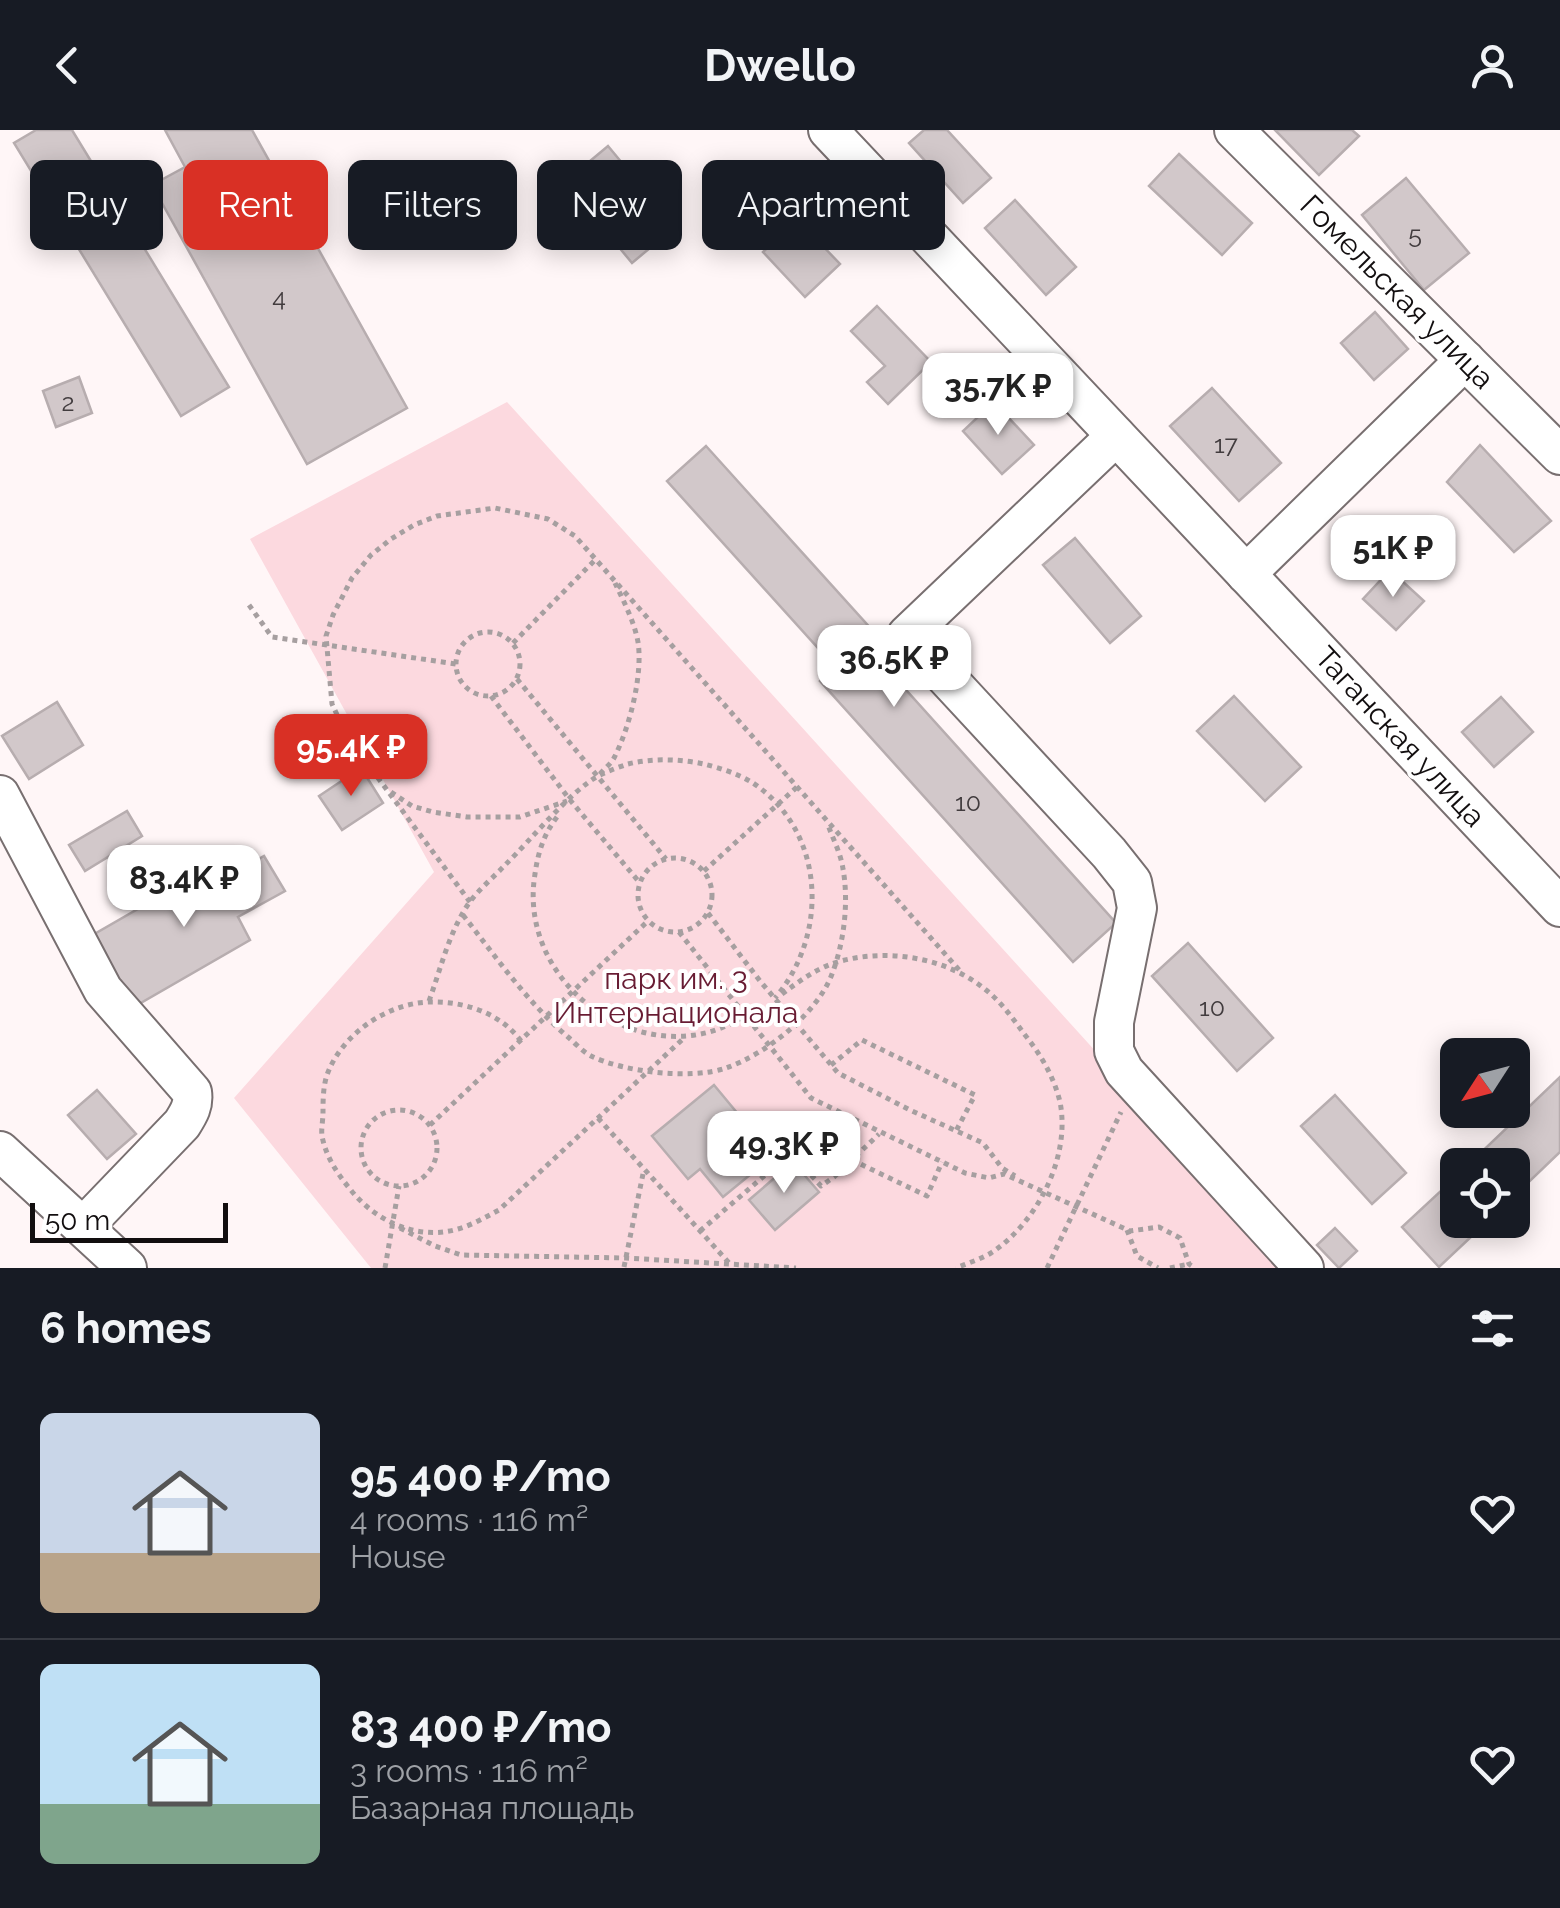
<!DOCTYPE html>
<html lang="en">
<head>
<meta charset="utf-8">
<style>
	body { margin:0; font-family:Raleway,sans-serif; background:#242831; color:#f1f3f6; height:100vh; display:flex; flex-direction:column; font-size:38px; white-space:nowrap }
	* { box-sizing:border-box; margin:0 }
	p { font-size:32px; color:#9ea1a6 }
	.icon { flex:none; width:55px; height:55px; fill:none; stroke:currentColor; stroke-width:2; stroke-linecap:round; stroke-linejoin:round }
	.map { position:relative; height:1138px; overflow:hidden }
	.side { display:flex; flex-direction:column; background:#171b24; flex:1 }
	.side>* { flex:none }
	.banner { position:absolute; left:30px; top:30px; width:1000px; height:90px; display:flex; gap:20px }
	.needle { width:65px; rotate:234deg }
	.tools { position:absolute; left:1440px; top:908px; display:grid; gap:20px }
	.tools a { display:grid; place-items:center; width:90px; height:90px; border-radius:15px; background:#171b24; box-shadow:0 5px 25px #0003; font-size:50px }
	.scale { position:absolute; left:30px; bottom:25px; width:198px; box-sizing:border-box; padding-left:10px; border:5px solid #120e0f; border-top:0; font-size:28px; line-height:35px; white-space:nowrap; color:#120e0f; -webkit-text-stroke:8px #fff; paint-order:stroke }
	.price { position:absolute; translate:-50% -85px; padding:0 22px; border-radius:20px; background:#fff; color:#222; font-size:32px; line-height:65px; filter:drop-shadow(0 2px 5px #0008) }
	.price::after { content:''; position:absolute; left:50%; top:60px; width:30px; height:22px; margin-left:-15px; background:inherit; clip-path:polygon(0 0,100% 0,50% 100%) }
	.price.on { background:#d93025; color:#fff }
	ul { padding:0; list-style:none }
	li { display:flex; align-items:center; gap:30px; height:250px; padding:0 40px }
	li+li { border-top:2px solid #363941 }
	li span { display:grid; place-items:center; flex:none; width:280px; height:200px; border-radius:15px; color:#555 }
	li>.icon { margin-inline-start:auto }
	span .icon { width:120px; height:120px; fill:#fffc; stroke-width:1 }
	li b { font-size:42px }
	h2 { display:flex; justify-content:space-between; align-items:center; height:120px; padding:0 40px; font-size:42px }
	.chip { padding:0 35px; border-radius:15px; background:#171b24; box-shadow:0 5px 25px #0003; font-size:35px; line-height:90px }
	.chip.on { background:#d93025; color:#fff }
	header { display:flex; justify-content:space-between; align-items:center; height:130px; padding:0 40px; background:#171b24; font-size:45px; font-weight:700 }
	.map>svg:first-child { display:block }
</style>
</head>
<body>
<header><svg class="icon" aria-label="back" viewBox="0 0 24 24"><path d="M15 5l-7 7 7 7"/></svg>Dwello<svg class="icon" aria-label="person" viewBox="0 0 24 24"><circle cx="12" cy="8" r="4"/><path d="M4 21q1-7 8-7t8 7"/></svg></header>
<div class="map">
<svg width="1560" height="1138" viewBox="0 0 1560 1138">
	<rect width="100%" height="100%" fill="#fff6f7"/>
	<polygon fill="#fcd9df" points="507,272 1292,1138 371,1138 234,968 434,742 250,409"/>
	<g fill="#d2c8ca" stroke="#b7adaf" stroke-width="2.5">
		<polygon points="36,0 72,0 229,257 181,286 14,13"/>
		<polygon points="165,0 252,0 407,278 307,334 152,55 185,37"/>
		<polygon points="924,0 947,0 991,48 963,73 909,13"/>
		<polygon points="1275,0 1352,0 1359,6 1319,45"/>
		<polygon points="608,16 675,97 632,133 565,52"/>
		<polygon points="1179,24 1252,93 1222,125 1149,56"/>
		<polygon points="1406,48 1469,123 1424,160 1362,85"/>
		<polygon points="1015,70 1076,137 1046,165 985,98"/>
		<polygon points="797,89 840,134 805,167 763,122"/>
		<polygon points="877,176 931,232 888,274 867,252 885,236 851,201"/>
		<polygon points="1375,182 1408,219 1374,250 1341,213"/>
		<polygon points="79,247 92,283 56,297 43,261"/>
		<polygon points="1212,258 1281,333 1239,371 1170,296"/>
		<polygon points="994,272 1034,315 1002,344 963,301"/>
		<polygon points="1480,315 1551,391 1514,422 1447,352"/>
		<polygon points="706,316 873,501 862,511 1116,793 1073,832 820,551 835,537 667,351"/>
		<polygon points="1075,408 1141,486 1110,513 1043,435"/>
		<polygon points="1390,440 1424,471 1396,500 1363,469"/>
		<polygon points="1234,566 1301,637 1265,671 1197,601"/>
		<polygon points="1501,567 1533,602 1494,637 1462,602"/>
		<polygon points="57,572 83,615 29,649 2,606"/>
		<polygon points="361,638 383,673 342,700 319,666"/>
		<polygon points="127,681 142,706 85,741 69,715"/>
		<polygon points="264,726 285,761 238,787 250,810 132,878 91,806 204,741 212,755"/>
		<polygon points="1188,813 1273,908 1237,941 1152,846"/>
		<polygon points="1560,947 1560,1022 1512,1068 1512,1035 1468,1035"/>
		<polygon points="714,955 773,1026 723,1067 700,1039 688,1049 652,1006"/>
		<polygon points="97,960 136,1004 107,1029 68,985"/>
		<polygon points="1335,965 1406,1043 1372,1074 1301,996"/>
		<polygon points="793,1032 819,1062 775,1100 749,1070"/>
		<polygon points="1458,1045 1458,1090 1489,1090 1439,1137 1402,1097"/>
		<polygon points="1335,1098 1357,1121 1339,1138 1317,1115"/>
	</g>
	<g fill="none" stroke-linecap="round" stroke-linejoin="round">
		<g stroke="#786f70" stroke-width="42">
			<g id="minor">
				<polyline points="828,0 1560,777"/>
				<polyline points="1234,0 1560,325"/>
				<polyline points="1116,306 907,505 1109,723 1132,752 1137,778 1114,892 1114,921 1124,941 1304,1138"/>
				<polyline points="1246,444 1465,230"/>
				<path d="M0,665L103,860L192,962C194,975 189,983 182,994L83,1097"/>
				<polyline points="0,1021 127,1138"/>
			</g>
		</g>
		<g stroke="#a69fa0" stroke-width="5" stroke-dasharray="5 5" stroke-linecap="butt">
			<polyline points="249,475 272,507 456,534"/>
			<circle cx="488" cy="534" r="32"/>
			<polyline points="513,513 595,430"/>
			<polyline points="517,549 666,729"/>
			<polyline points="491,566 570,670 640,753"/>
			<path d="M600,644C605,638 612,633 615,626C630,596 643,544 638,512C634,491 624,472 615,453"/>
			<polyline points="391,662 412,676 433,682 467,687 520,687 567,671"/>
			<path d="M557,687C544,704 538,722 535,744C516,857 649,950 746,885"/>
			<circle cx="675" cy="765" r="37"/>
			<polyline points="704,741 797,657"/>
			<polyline points="470,772 347,606 332,574 326,506 333,485 352,448 371,425 391,409 414,395 437,386 495,378 548,389 575,406 961,842"/>
			<polyline points="708,783 760,851 838,943 910,980 983,1013 1002,1038 1015,1046"/>
			<path d="M463,785C496,827 527,872 568,907C575,913 583,922 591,926C624,942 691,950 726,938C766,924 817,884 832,844C844,813 849,772 843,739C841,724 833,709 828,695"/>
			<polyline points="679,802 811,968 965,1043 989,1048 1004,1044 1130,1101 1159,1097 1180,1108 1189,1134 1195,1138"/>
			<path d="M782,864C801,850 818,837 841,831C895,817 957,830 996,869C1007,880 1016,893 1025,905C1041,925 1054,947 1060,972C1071,1027 1037,1093 991,1123C981,1129 968,1133 956,1138"/>
			<path d="M429,871C441,838 449,802 469,773C479,759 494,747 506,734C530,711 572,659 600,645C608,641 619,637 628,634C652,628 680,629 704,634C720,638 739,644 753,653C826,702 829,805 775,868"/>
			<path d="M521,911C501,884 467,872 434,872C390,871 342,903 327,945C323,957 323,971 323,983C323,990 321,999 322,1006C326,1027 337,1043 350,1059C375,1091 417,1111 458,1099C472,1095 486,1087 499,1080L685,907"/>
			<polyline points="831,935 862,910 975,965 956,1001"/>
			<circle cx="399" cy="1018" r="38"/>
			<polyline points="598,988 730,1134"/>
			<polyline points="430,995 648,791"/>
			<polyline points="852,1030 927,1066 942,1032"/>
			<polyline points="400,1098 435,1116 461,1125 626,1128 796,1138"/>
			<polyline points="1127,1100 1137,1126 1158,1138"/>
			<polyline points="700,1101 791,1023 821,1056 834,1047 879,1004"/>
			<polyline points="624,1137 644,1039"/>
			<polyline points="385,1138 399,1056"/>
			<polyline points="1047,1138 1121,982"/>
			<polyline points="1170,1138 1189,1134"/>
		</g>
		<use href="#minor" stroke="#fff" stroke-width="38"/>
	</g>
	<g text-anchor="middle" stroke-width="8" stroke-linejoin="round" paint-order="stroke">
		<g font-size="25" fill="#423c3e">
			<text x="1415" y="113">5</text>
			<text x="279" y="176">4</text>
			<text x="68" y="281">2</text>
			<text x="1226" y="323">17</text>
			<text x="968" y="681">10</text>
			<text x="1212" y="886">10</text>
		</g>
		<g font-size="30" fill="#120e0f" stroke="#fff">
			<text transform="translate(1397 162) rotate(45)" y="10">Гомельская улица</text>
			<text transform="translate(1400 607) rotate(47)" y="10">Таганская улица</text>
		</g>
		<g font-size="30" fill="#681c33" stroke="#fff">
			<text x="676" y="859">парк им. 3<tspan x="676" dy="34">Интернационала</tspan></text>
		</g>
	</g>
</svg>
<div class="tools">
<a><svg class="needle" viewBox="-14 -14 28 28"><path d="M0-13l5 13h-10z" fill="#e53935"/><path d="M0 13l5-13h-10z" fill="#9ea1a6"/></svg></a>
<a><svg class="icon" aria-label="locate" viewBox="0 0 24 24"><circle cx="12" cy="12" r="6"/><path d="M12 2v4M12 18v4M2 12h4M18 12h4"/></svg></a>
</div>
<div class="scale">50 m</div>
<b class="price" style="left:998px;top:308px">35.7K ₽</b>
<b class="price" style="left:1393px;top:470px">51K ₽</b>
<b class="price" style="left:894px;top:580px">36.5K ₽</b>
<b class="price on" style="left:351px;top:669px">95.4K ₽</b>
<b class="price" style="left:184px;top:800px">83.4K ₽</b>
<b class="price" style="left:784px;top:1066px">49.3K ₽</b>
<div class="banner">
<a class="chip">Buy</a>
<a class="chip on">Rent</a>
<a class="chip">Filters</a>
<a class="chip">New</a>
<a class="chip">Apartment</a>
</div>
</div>
<section class="side">
<h2>6 homes<svg class="icon" aria-label="filters" viewBox="0 0 24 24"><path d="M4 7h16M4 17h16"/><circle cx="9" cy="7" r="2"/><circle cx="15" cy="17" r="2"/></svg></h2>
<ul>
<li><span style="background:linear-gradient(#c9d6e8 70%,#b9a48a 0)"><svg class="icon" aria-label="home" viewBox="0 0 24 24"><path d="M3 11l9-7 9 7M6 9v11h12V9"/></svg></span><div><b>95 400 ₽/mo</b><p>4 rooms · 116 m²</p><p>House</p></div><svg class="icon" aria-label="heart" viewBox="0 0 24 24"><path d="M12 20l-8-8c-3-5 5-10 8-4 3-6 11-1 8 4z"/></svg></li>
<li><span style="background:linear-gradient(#bfe0f5 70%,#7fa58c 0)"><svg class="icon" aria-label="home" viewBox="0 0 24 24"><path d="M3 11l9-7 9 7M6 9v11h12V9"/></svg></span><div><b>83 400 ₽/mo</b><p>3 rooms · 116 m²</p><p>Базарная площадь</p></div><svg class="icon" aria-label="heart" viewBox="0 0 24 24"><path d="M12 20l-8-8c-3-5 5-10 8-4 3-6 11-1 8 4z"/></svg></li>
</ul>
</section>
</body>
</html>
